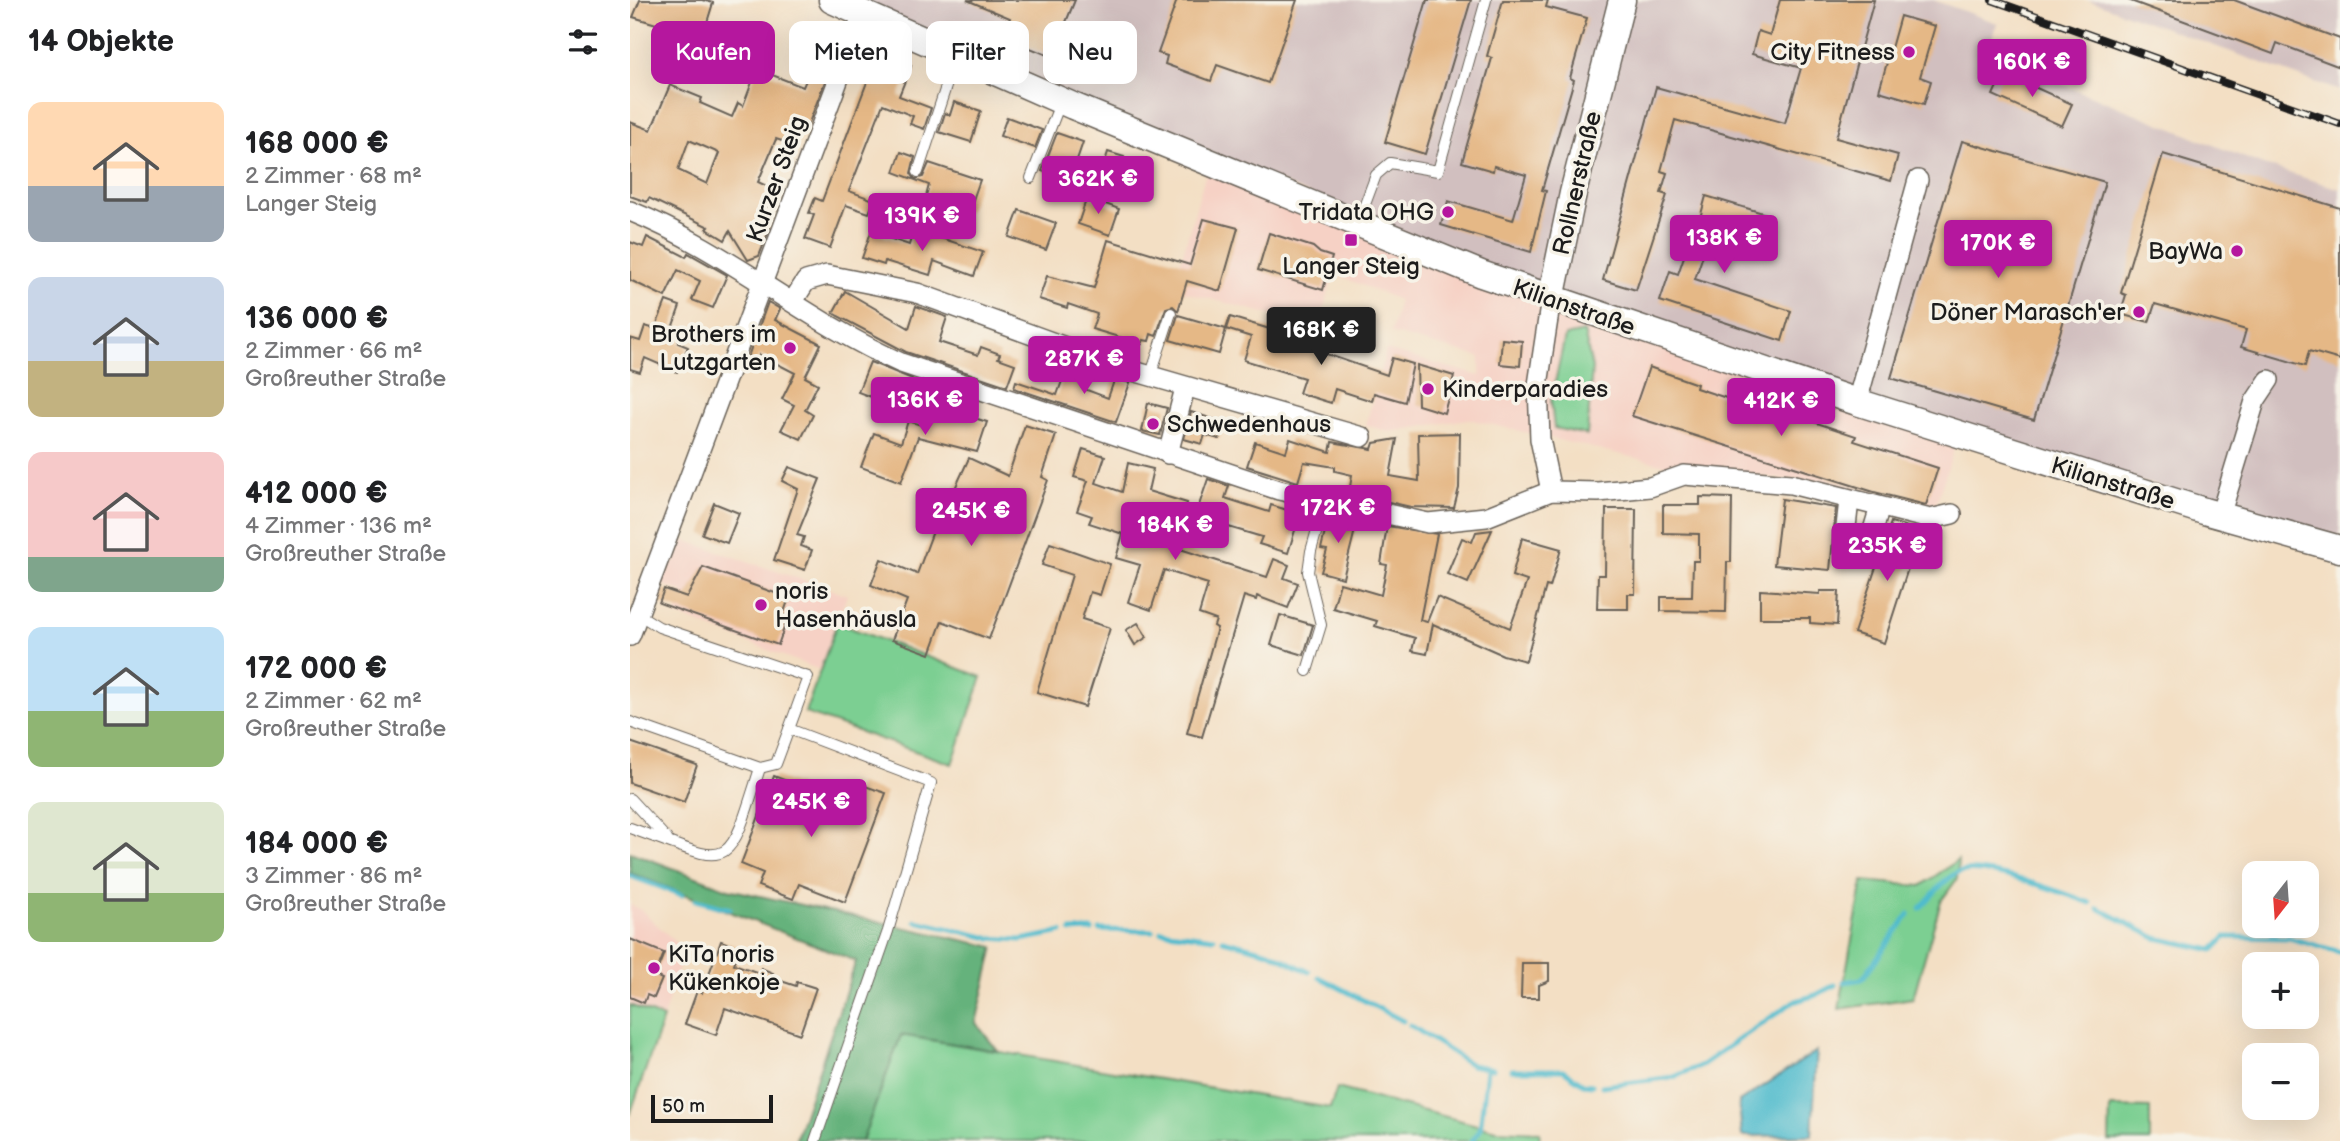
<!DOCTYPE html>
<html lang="de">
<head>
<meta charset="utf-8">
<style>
	body { margin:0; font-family:"Balsamiq Sans",sans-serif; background:#f6f6f6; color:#202124; height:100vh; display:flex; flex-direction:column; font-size:26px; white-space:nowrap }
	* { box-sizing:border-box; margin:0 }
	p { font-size:23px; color:#757577 }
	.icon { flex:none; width:38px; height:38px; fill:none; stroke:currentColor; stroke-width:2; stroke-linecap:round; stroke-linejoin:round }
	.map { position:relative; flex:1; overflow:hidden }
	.sheet { display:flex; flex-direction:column; background:#fff; width:630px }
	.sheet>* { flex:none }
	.hud { position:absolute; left:21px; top:21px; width:665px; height:63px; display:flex; gap:14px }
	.needle { width:46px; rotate:197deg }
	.fabs { position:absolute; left:1612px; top:861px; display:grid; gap:14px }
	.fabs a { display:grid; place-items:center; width:77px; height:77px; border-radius:14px; background:#fff; box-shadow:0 7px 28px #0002; font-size:35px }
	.scale { position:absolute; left:21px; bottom:18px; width:122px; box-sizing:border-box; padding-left:7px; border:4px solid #1c1c1c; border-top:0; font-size:19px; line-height:24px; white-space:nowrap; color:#1c1c1c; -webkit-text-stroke:5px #f7f3e8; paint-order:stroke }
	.price { position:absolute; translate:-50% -60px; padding:0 16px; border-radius:7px; background:#b5179e; color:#fff; font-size:23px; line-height:46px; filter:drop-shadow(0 2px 4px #0008) }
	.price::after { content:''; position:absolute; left:50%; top:42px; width:21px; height:16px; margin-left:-10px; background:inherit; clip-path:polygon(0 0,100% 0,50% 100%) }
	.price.on { background:#222; color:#fff }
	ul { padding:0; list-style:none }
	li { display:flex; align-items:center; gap:21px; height:175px; padding:0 28px }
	li span { display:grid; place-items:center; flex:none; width:196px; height:140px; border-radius:14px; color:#555 }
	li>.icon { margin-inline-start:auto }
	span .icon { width:84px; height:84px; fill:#fffc; stroke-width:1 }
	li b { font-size:30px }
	h2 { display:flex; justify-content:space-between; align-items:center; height:84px; padding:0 28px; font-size:30px }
	.chip { padding:0 24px; border-radius:14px; background:#fff; box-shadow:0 7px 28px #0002; font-size:24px; line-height:63px }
	.chip.on { background:#b5179e; color:#fff }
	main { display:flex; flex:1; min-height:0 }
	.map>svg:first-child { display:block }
</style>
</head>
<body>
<main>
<section class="sheet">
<h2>14 Objekte<svg class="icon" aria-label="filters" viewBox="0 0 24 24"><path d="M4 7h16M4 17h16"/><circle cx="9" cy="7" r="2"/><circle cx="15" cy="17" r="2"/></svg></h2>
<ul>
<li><span style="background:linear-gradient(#ffd9b3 60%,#9aa5b1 0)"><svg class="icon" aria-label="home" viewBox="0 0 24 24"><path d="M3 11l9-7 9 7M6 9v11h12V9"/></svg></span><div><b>168 000 €</b><p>2 Zimmer · 68 m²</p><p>Langer Steig</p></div></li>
<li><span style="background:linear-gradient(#c9d6e8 60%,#c2b280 0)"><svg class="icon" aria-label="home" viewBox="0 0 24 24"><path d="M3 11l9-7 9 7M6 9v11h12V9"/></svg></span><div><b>136 000 €</b><p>2 Zimmer · 66 m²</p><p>Großreuther Straße</p></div></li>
<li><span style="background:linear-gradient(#f6c9c9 75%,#7fa58c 0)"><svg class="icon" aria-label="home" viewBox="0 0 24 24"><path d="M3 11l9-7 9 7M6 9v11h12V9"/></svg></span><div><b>412 000 €</b><p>4 Zimmer · 136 m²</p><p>Großreuther Straße</p></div></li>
<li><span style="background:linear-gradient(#bfe0f5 60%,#8fb573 0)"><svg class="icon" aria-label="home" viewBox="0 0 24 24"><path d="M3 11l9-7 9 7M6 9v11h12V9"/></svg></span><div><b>172 000 €</b><p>2 Zimmer · 62 m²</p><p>Großreuther Straße</p></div></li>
<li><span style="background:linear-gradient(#dfe7d0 65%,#8fb573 0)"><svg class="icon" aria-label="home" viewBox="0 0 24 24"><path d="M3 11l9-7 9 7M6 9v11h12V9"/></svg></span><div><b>184 000 €</b><p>3 Zimmer · 86 m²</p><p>Großreuther Straße</p></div></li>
</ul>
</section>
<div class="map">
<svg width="1710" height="1141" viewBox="0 0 1710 1141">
	<rect width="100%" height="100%" fill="#f7f3e8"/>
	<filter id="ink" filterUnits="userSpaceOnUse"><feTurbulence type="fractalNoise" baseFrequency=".0143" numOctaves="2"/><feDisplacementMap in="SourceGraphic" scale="14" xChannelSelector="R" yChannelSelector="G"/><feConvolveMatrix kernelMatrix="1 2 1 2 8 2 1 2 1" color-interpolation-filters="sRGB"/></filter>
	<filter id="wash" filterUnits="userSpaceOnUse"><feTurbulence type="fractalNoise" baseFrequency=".00686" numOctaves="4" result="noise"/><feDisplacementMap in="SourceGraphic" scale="28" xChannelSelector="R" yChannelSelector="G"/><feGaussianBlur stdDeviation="1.57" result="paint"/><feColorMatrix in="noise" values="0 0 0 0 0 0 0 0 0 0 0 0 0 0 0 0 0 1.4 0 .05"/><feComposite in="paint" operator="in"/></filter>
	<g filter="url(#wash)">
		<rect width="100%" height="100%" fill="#f3dfc4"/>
		<g fill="#f6d1c5">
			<polygon points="577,169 1330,431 1302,516 1204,485 1040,466 838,419 759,432 736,425 756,350 850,376 850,357 761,333 769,300 704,274 688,327 543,289"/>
			<polygon points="45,537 217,595 190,670 46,615 53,592 31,584"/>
			<polygon points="0,904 12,911 54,950 33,1018 0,1005"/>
		</g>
		<g fill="#d1bfbf">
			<polygon points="209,0 1303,0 1367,23 1357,54 1633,165 1710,189 1710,537 1341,434 897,284"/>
			<polygon points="1458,0 1710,0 1710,91 1662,74"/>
		</g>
		<g fill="#7ccf92" stroke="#4c7657" stroke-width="2">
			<polygon points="954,332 962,368 957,435 924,428 921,401 935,336"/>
			<polygon points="207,623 352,677 322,764 175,713"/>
			<polygon points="1328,860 1327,879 1311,901 1283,998 1209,1009 1233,881 1291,886"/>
			<polygon points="0,1005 33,1018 0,1115"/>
			<polygon points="271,1035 700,1108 707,1088 866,1130 910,1132 909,1141 232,1141"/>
			<polygon points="1480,1107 1520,1108 1520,1141 1479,1141"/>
		</g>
		<polygon fill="#65b27c" stroke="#40674c" stroke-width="2" points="0,852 98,889 364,947 346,1023 368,1051 271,1035 232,1141 165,1141 226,961 0,873"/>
		<polygon fill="#50bbcd" stroke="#366c74" stroke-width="2" points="1187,1051 1182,1135 1112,1136 1109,1102"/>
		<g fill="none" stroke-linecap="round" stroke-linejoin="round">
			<g stroke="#50bbcd" stroke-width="5">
				<polyline points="0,876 52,895"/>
				<polyline points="66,900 100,909"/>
				<path d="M1290,908C1301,898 1312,881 1325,874C1346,860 1436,894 1460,903"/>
				<polyline points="1468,908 1526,938 1583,950 1596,937 1659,938 1710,952"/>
				<polyline points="286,921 360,938 391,940 432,932"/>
				<polyline points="470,930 523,931"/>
				<polyline points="441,931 462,930"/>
				<polyline points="531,931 584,938"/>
				<polyline points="593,940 639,952 679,972"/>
				<polyline points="689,977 773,1021"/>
				<polyline points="1214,982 1232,979 1279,914"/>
				<polyline points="780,1025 841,1065 863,1069"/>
				<polyline points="882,1070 933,1070 953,1084 962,1085"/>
				<polyline points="972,1086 1044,1077 1072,1065 1163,1002 1186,995 1205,985"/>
				<polyline points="842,1141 850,1130 857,1070"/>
			</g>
		</g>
		<g id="blocks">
			<g fill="#e5b886" fill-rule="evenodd">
				<polygon points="10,0 73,0 83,3 74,32 34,20 33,26 3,17"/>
				<polygon points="337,0 445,0 434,27 453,35 442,65 373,37 380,18"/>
				<polygon points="547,0 667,0 638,83 587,65 581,81 535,64 537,56 528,53"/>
				<polygon points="797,0 841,0 795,154 755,142"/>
				<polygon points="873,0 918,0 916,7 957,18 940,78 944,80 912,190 916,191 901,252 811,225 818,201 883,220 896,175 864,166 863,171 832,162 862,58 857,56"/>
				<polygon points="1150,0 1244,0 1206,138 1268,155 1261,181 1045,120 1031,171 1037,173 1031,193 1037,195 1006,290 973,280 1026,87 1155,123 1171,68 1122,54 1128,31 1140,35"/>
				<polygon points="1498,0 1604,0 1710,39 1710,67 1647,43 1643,54"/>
				<polygon points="1270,16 1305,26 1290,77 1301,81 1294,104 1249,91"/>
				<polygon points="248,53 281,66 269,96 301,108 294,129 280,124 283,116 253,104 219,191 244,200 239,213 216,205 200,248 175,239 184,215 179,213 185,198 192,201"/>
				<path d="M183,64L199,71L175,133L165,130L161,144L146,139L128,182L145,190L128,222L140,228L129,256L118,260L100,231L95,240L77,229L79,227L19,198L17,202L0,196V122L21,130L40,85L72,98L70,103L102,117L108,103L113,106L127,69L173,87ZM59,140L89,153L77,184L48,170Z"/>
				<polygon points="1373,73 1442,104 1432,126 1363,95"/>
				<polygon points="324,102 351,111 341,142 309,132 315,113 320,115"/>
				<polygon points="377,117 412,130 405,148 370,136"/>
				<polygon points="427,133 453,142 440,180 412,171"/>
				<polygon points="1332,141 1475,182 1404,420 1261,378"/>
				<polygon points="271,152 285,157 281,173 285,179 293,177 299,163 350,180 339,211 296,196 299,185 264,172"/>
				<polygon points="478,152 494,157 488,173 473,168"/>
				<polygon points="1533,154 1710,208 1710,360 1679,351 1675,366 1611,347 1616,330 1525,304 1519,322 1490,314 1496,295 1491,293"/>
				<polygon points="1076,196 1136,214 1127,245 1081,231 1065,279 1161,311 1152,341 1030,301 1040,271 1048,274 1060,239 1064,240"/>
				<polygon points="457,197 489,209 480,235 448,224"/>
				<polygon points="389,210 426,223 416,250 379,237"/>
				<polygon points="574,219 608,228 590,291 557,281 548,311 543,306 536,308 526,336 521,334 519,341 513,340 512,344 462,329 467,314 438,304 437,308 409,299 417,276 464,288 478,240 560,265"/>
				<polygon points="284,229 353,252 344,276 304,261 300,275 255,261 254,265 232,258 241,232 279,245"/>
				<polygon points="639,233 683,247 690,253 702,257 693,290 628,270"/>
				<polygon points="17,237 56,257 58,253 97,275 83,308 62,300 70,281 48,270 35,297 0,280 0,242 13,247"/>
				<polygon points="215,291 279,328 286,306 317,317 309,342 348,355 351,347 370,354 368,358 385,364 377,386 276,352 208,316 203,313"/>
				<polygon points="36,301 50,306 40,334 50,338 48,343 58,347 47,372 15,358 10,372 0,369 0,338 10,341 15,326 25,329"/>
				<polygon points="138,302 150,309 145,320 191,344 175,377 188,384 175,410 183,415 171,439 151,430 164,405 152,399 165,373 130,355 124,369 115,365"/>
				<polygon points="548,315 596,329 589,354 540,340"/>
				<polygon points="600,317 666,337 664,343 757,375 762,358 783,364 775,402 744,393 742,401 705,389 701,403 669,393 674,378 614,360 621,337 596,329"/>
				<polygon points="872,339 892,341 890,366 870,364"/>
				<polygon points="240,362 282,379 270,408 228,392"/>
				<polygon points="787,365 824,376 814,413 788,405"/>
				<polygon points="1019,367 1067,384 1066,388 1145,414 1146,409 1166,416 1226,436 1224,441 1308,468 1296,505 1244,492 1002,416"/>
				<polygon points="436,370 459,378 454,389 478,398 485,378 500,383 486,422 384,388 386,381 427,395"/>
				<polygon points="308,388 331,396 325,412 357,422 347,452 288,437 271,482 231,467 244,433 271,443 278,421 295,426"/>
				<polygon points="518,403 537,408 530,435 512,431"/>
				<polygon points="561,412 595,423 589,439 575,435 572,444 554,439"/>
				<polygon points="395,425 426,435 412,477 418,480 359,639 312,621 300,654 262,640 277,600 241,585 251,559 287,574 317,494 322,495 339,458 378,476"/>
				<polygon points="830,433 829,488 824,508 781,507 719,493 722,475 705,471 705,467 674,462 668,482 617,466 625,442 656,452 660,439 700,452 702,442 742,449 744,443 767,439 760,476 789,481 788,434"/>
				<polygon points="453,449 475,456 466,483 492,492 498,463 523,469 518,491 557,503 544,547 637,577 644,559 659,565 654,578 668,583 658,608 627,596 626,600 614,596 572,737 557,733 587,628 584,626 586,620 569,614 578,584 534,570 521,610 498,602 510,565 486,558 493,534 459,523 462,516 447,511 458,481 444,477"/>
				<polygon points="159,467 190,479 167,535 174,537 171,546 182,550 175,570 144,560 168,489 152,481"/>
				<polygon points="578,479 599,486 595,498 639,512 641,505 670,514 658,553 629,544 632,537 565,517"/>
				<polygon points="1070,497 1102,498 1101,562 1097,562 1096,612 1031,611 1031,597 1062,597 1063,561 1069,561 1069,534 1033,533 1033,505 1070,505"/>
				<polygon points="1152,499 1206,508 1200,570 1144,565"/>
				<polygon points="84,503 109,513 97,543 72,534"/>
				<polygon points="976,509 1006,509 1005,594 998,594 998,609 967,609 968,575 975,575"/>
				<polygon points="699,515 727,522 713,578 691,572 697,550 691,549"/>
				<polygon points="1261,522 1290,531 1254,643 1224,633"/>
				<polygon points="757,526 807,534 790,620 797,622 807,597 880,628 897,581 882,576 892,538 931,549 920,587 916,586 896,661 873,655 803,624 797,654 782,651 785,638 745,626 747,621 703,608 710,583 751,595 757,565 751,564"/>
				<polygon points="862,530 838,583 817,574 832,538 842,542 846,532"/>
				<polygon points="420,543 480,564 470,595 460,592 452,619 480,628 455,707 407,692 442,575 412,565"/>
				<polygon points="73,567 159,598 153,615 158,617 148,645 29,603 34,589 57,597"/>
				<polygon points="1130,590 1190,594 1190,591 1209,591 1207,625 1180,623 1180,618 1130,618"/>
				<polygon points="650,615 683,625 674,655 641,645"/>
				<polygon points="508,623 517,637 505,645 496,630"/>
				<polygon points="0,742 67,765 54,802 0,783"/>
				<polygon points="144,776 221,806 229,784 256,793 215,902 169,884 163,899 128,886 133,873 111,864"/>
				<polygon points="0,939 34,953 25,976 32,979 24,998 17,995 14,1003 0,997"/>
				<polygon points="91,941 110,948 104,964 129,973 131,968 143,973 142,978 166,986 167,982 186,988 170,1034 95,1008 86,1035 55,1024 67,991 72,993"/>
				<polygon points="892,963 919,963 919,981 909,985 909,998 891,998"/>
			</g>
		</g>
	</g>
	<g filter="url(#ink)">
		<use href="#blocks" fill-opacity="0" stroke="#676057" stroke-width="2"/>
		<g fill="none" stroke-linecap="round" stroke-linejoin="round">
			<g stroke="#676057" stroke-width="12">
				<g id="lane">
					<polyline points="288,172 326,56"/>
					<polyline points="401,178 431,101"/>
					<polyline points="728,223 746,175 760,163 808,171 856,0"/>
					<polyline points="520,377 541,313"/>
					<polyline points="8,614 29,627 178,677 159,729"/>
					<polyline points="677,671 691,625 678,572 681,551 695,501"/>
					<polyline points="0,722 130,768 146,764 159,729 301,783 258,931 185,1141"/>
					<polyline points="0,799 37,839"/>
					<path d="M0,828C103,865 96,877 130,768"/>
				</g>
			</g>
			<g stroke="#676057" stroke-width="22">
				<g id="street">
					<path d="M0,211C97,250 176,321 271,363L649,490L798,523L856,517L921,491L968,492L1020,487L1054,475L1161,484L1300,519L1322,514"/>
					<polyline points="921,299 908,385 910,439 921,491"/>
					<polyline points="163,301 176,281 197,275 287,293 493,368 732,437"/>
					<polyline points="1227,402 1288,180"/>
					<polyline points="538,454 555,388"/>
					<polyline points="1219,500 1215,536 1240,540 1250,507"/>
					<polyline points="1590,516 1625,401 1639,380"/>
					<polyline points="0,636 233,14"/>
				</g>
			</g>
			<g stroke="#676057" stroke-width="29">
				<g id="secondary">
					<polyline points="202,0 443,106 851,274 1227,402 1574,511 1710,549"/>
					<polyline points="921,299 943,193 992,0"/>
				</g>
			</g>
			<use href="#lane" stroke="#fff" stroke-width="10"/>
			<use href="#street" stroke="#fff" stroke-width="19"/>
			<use href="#secondary" stroke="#fff" stroke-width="26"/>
			<g stroke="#1c1c1c" stroke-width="8">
				<polyline id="rail" points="1362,0 1710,124"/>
			</g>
			<use href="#rail" stroke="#f7f3e8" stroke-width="5" stroke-dasharray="16" stroke-linecap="butt"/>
		</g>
	</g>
	<g fill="#b5179e" stroke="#f7f3e8" stroke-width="2.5">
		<circle cx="1279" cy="52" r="7"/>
		<circle cx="818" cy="212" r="7"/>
		<rect x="714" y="233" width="14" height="14" rx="3.5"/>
		<circle cx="1607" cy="251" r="7"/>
		<circle cx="1509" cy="312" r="7"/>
		<circle cx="160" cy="348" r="7"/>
		<circle cx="798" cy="389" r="7"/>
		<circle cx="523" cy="424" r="7"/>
		<circle cx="131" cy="605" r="7"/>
		<circle cx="24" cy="968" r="7"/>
	</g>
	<g text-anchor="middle" stroke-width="7" stroke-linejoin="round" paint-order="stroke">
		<g font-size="24" fill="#1c1c1c" stroke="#f7f3e8" text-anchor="end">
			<text x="1265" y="60">City Fitness</text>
			<text x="804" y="220">Tridata OHG</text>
			<text x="1593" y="259">BayWa</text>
			<text x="721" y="274" text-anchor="middle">Langer Steig</text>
			<text x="1495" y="320">Döner Marasch'er</text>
			<text x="146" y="342">Brothers im<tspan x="146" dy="28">Lutzgarten</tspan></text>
			<text x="812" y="397" text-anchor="start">Kinderparadies</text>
			<text x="537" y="432" text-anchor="start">Schwedenhaus</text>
			<text x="145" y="599" text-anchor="start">noris<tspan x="145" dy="28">Hasenhäusla</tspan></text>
			<text x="38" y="962" text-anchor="start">KiTa noris<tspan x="38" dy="28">Kükenkoje</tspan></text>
		</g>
		<g font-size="24" fill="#1c1c1c" stroke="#f7f3e8">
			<text transform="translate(146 179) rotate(-70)" y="8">Kurzer Steig</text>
			<text transform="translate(947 183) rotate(-77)" y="8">Rollnerstraße</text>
			<text transform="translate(944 307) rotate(19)" y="8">Kilianstraße</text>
			<text transform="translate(1483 483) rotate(17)" y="8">Kilianstraße</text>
		</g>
	</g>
</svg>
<div class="fabs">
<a><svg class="needle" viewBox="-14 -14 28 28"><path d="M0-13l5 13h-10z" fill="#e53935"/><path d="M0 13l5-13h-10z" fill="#757577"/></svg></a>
<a>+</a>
<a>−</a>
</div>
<div class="scale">50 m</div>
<b class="price" style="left:1402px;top:99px">160K €</b>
<b class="price" style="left:468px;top:216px">362K €</b>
<b class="price" style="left:292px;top:253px">139K €</b>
<b class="price" style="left:1094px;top:275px">138K €</b>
<b class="price" style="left:1368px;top:280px">170K €</b>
<b class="price on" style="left:691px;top:367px">168K €</b>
<b class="price" style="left:454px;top:396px">287K €</b>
<b class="price" style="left:295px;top:437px">136K €</b>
<b class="price" style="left:1151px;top:438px">412K €</b>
<b class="price" style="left:708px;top:545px">172K €</b>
<b class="price" style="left:341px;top:548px">245K €</b>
<b class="price" style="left:545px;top:562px">184K €</b>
<b class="price" style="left:1257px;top:583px">235K €</b>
<b class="price" style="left:181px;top:839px">245K €</b>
<div class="hud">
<a class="chip on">Kaufen</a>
<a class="chip">Mieten</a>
<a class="chip">Filter</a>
<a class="chip">Neu</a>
</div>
</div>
</main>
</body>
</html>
